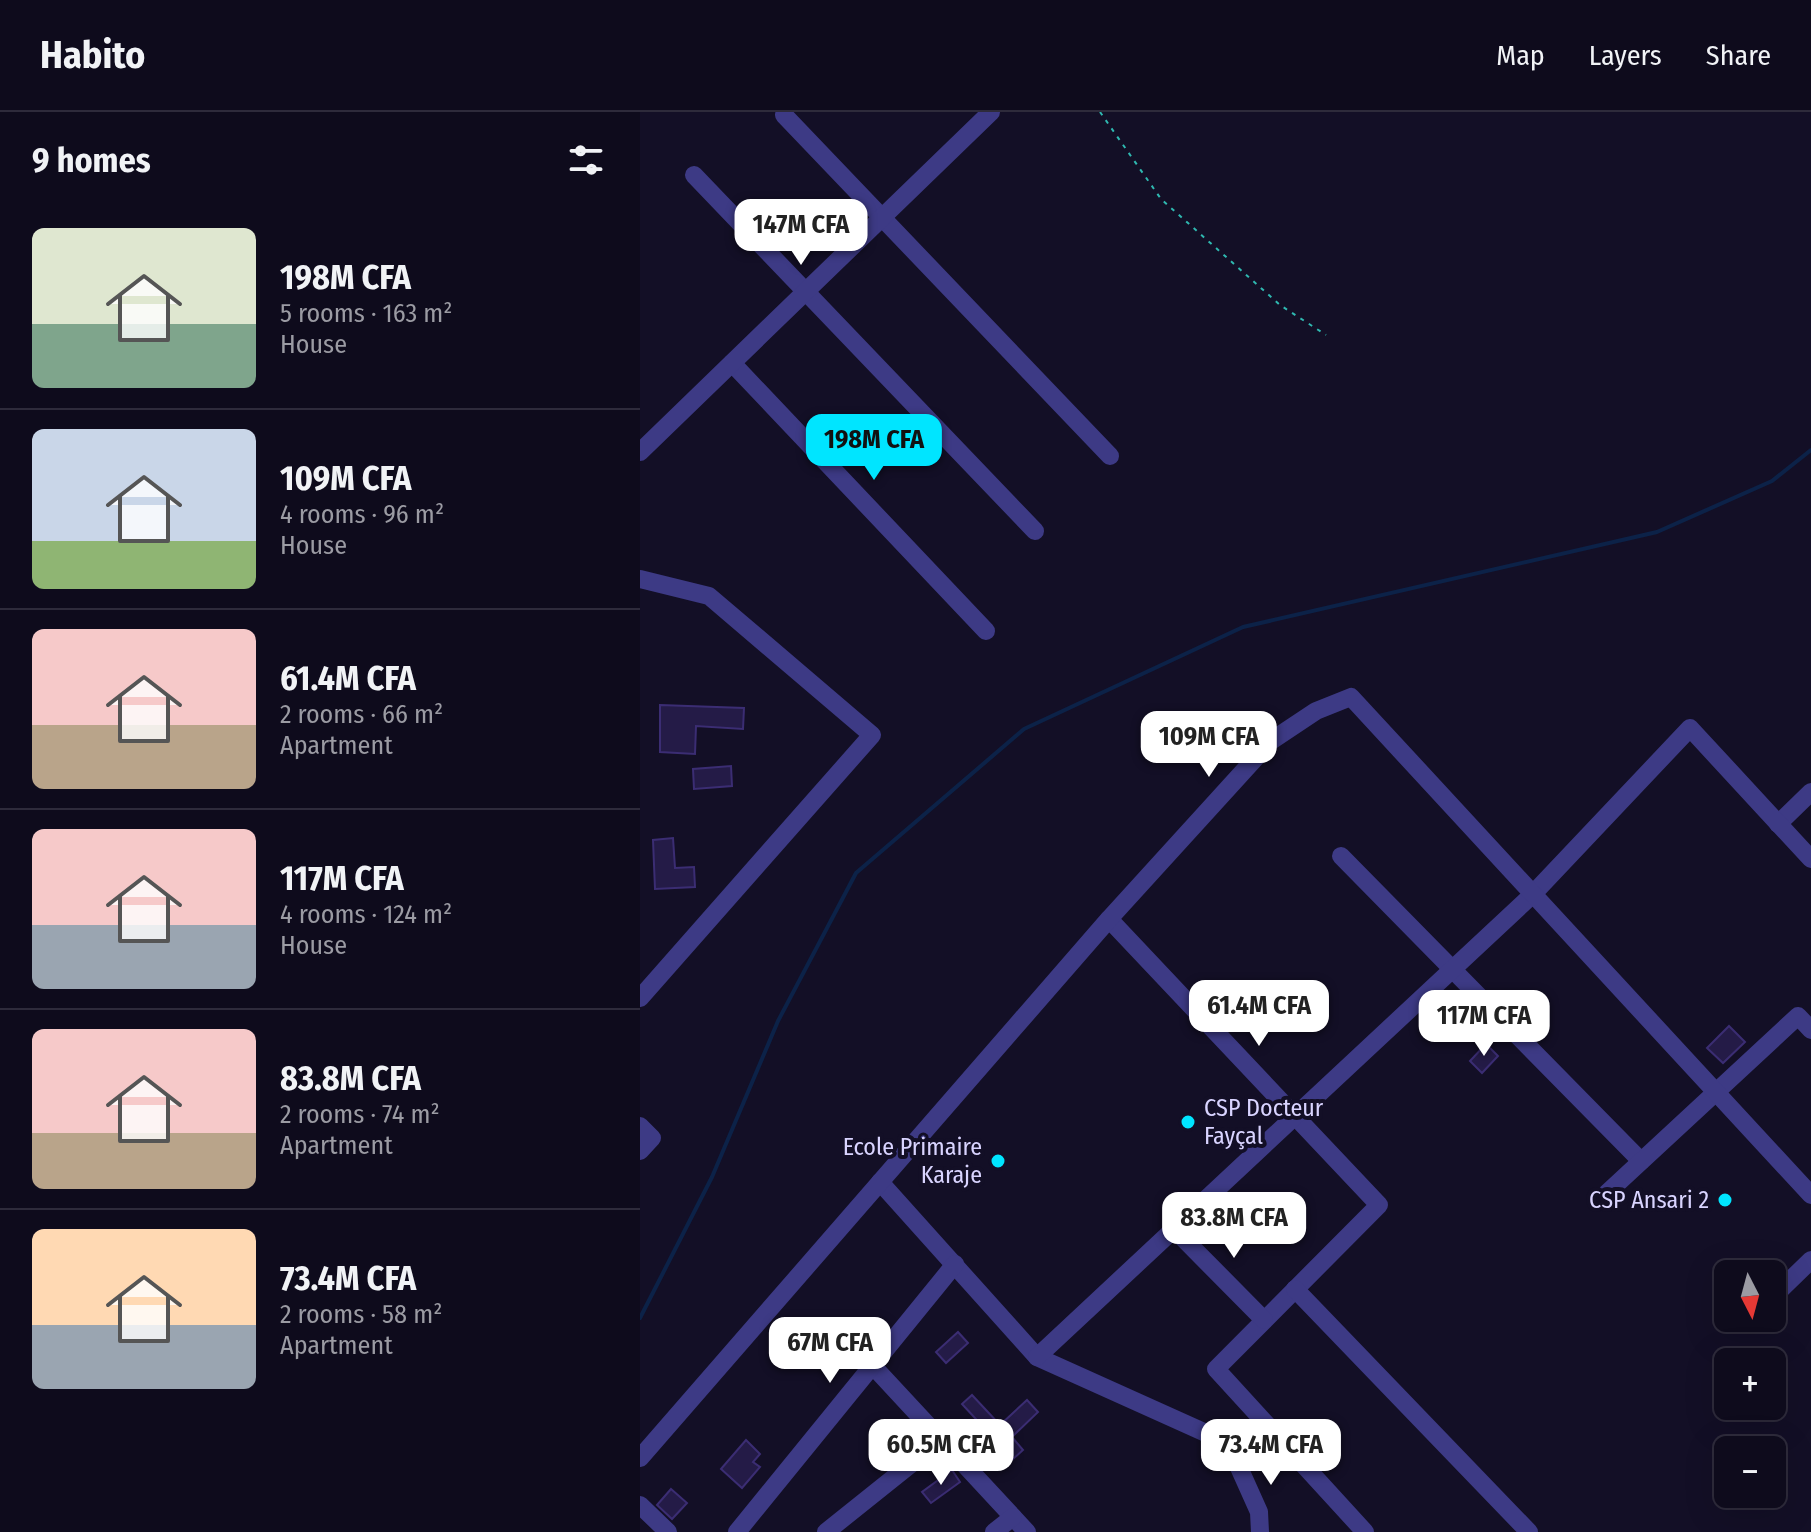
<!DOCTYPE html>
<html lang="en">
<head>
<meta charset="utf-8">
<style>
	body { margin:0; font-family:"Fira Sans Condensed",sans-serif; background:#171425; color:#f1f3f6; height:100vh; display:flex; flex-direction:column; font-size:30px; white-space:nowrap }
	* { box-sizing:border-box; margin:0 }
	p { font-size:26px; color:#9b9ba3 }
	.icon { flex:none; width:44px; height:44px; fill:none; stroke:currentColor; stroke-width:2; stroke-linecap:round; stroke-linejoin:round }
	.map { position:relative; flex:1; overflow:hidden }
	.sheet { display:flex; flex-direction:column; background:#0e0b1c; width:640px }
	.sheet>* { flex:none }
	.needle { width:52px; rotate:174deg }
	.buttons { position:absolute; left:1074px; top:1148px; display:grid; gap:16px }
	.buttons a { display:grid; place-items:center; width:72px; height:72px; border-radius:12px; background:#0e0b1c; box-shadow:0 8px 32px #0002,0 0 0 2px #2e2b3b; font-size:40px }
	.price { position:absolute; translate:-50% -68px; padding:0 18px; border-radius:16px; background:#fff; color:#222; font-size:26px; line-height:52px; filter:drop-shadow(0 2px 4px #0008) }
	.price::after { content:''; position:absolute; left:50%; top:48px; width:24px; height:18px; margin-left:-12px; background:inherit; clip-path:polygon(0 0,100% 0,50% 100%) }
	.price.active { background:#00e5ff; color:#111 }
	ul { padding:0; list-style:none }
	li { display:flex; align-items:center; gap:24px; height:200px; padding:0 32px }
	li+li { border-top:2px solid #2e2b3b }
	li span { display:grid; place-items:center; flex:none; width:224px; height:160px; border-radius:12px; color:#555 }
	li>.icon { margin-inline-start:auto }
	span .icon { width:96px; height:96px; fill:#fffc; stroke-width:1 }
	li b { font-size:34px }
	h2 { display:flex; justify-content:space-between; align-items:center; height:96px; padding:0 32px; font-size:34px }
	header { display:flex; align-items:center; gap:48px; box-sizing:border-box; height:112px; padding:0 40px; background:#0e0b1c; border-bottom:2px solid #2e2b3b }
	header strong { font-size:38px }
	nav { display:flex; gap:44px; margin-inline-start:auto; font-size:28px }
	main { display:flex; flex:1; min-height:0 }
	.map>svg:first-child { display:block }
</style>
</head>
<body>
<header>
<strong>Habito</strong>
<nav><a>Map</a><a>Layers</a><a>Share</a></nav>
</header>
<main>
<section class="sheet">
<h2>9 homes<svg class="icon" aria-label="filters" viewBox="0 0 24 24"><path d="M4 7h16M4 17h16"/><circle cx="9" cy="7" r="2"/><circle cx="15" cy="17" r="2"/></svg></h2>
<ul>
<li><span style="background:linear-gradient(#dfe7d0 60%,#7fa58c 0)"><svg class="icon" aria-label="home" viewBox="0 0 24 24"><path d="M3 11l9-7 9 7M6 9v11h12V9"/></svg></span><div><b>198M CFA</b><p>5 rooms · 163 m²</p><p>House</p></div></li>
<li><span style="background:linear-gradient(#c9d6e8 70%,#8fb573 0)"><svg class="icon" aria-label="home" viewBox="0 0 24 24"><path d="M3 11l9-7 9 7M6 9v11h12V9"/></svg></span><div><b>109M CFA</b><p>4 rooms · 96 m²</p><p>House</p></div></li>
<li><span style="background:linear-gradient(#f6c9c9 60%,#b9a48a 0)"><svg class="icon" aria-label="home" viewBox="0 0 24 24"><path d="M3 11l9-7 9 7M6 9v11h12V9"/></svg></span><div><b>61.4M CFA</b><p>2 rooms · 66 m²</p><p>Apartment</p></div></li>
<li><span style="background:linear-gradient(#f6c9c9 60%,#9aa5b1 0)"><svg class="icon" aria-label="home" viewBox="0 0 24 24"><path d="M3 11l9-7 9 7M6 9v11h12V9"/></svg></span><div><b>117M CFA</b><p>4 rooms · 124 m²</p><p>House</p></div></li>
<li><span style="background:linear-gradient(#f6c9c9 65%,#b9a48a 0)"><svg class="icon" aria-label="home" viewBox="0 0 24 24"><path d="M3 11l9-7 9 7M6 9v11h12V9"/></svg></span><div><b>83.8M CFA</b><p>2 rooms · 74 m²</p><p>Apartment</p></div></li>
<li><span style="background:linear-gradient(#ffd9b3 60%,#9aa5b1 0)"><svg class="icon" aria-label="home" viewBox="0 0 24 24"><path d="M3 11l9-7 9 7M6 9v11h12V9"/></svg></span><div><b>73.4M CFA</b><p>2 rooms · 58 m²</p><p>Apartment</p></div></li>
</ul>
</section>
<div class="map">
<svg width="1171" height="1420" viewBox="0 0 1171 1420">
	<rect width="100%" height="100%" fill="#130f26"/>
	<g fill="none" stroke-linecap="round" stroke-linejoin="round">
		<polyline stroke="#0c2248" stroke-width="4" points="0,1206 72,1065 138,909 216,761 384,617 603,515 1017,420 1132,369 1171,338"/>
	</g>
	<g fill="#241b47" stroke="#3b2d73" stroke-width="2">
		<polygon points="20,593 104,596 103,617 56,614 55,642 20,640"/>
		<polygon points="91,654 92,674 54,677 53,657"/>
		<polygon points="33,726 35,756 54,755 55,775 15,777 13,728"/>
		<polygon points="1089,914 1105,930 1083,951 1067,936"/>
		<polygon points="846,932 858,944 842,961 830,949"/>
		<polygon points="318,1220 328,1231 306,1251 296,1240"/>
		<polygon points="332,1283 360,1313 387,1288 398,1300 372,1325 383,1338 373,1347 322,1292"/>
		<polygon points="106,1328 120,1342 113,1350 120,1355 102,1376 81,1357"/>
		<polygon points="312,1358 320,1370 291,1391 282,1380"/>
		<polygon points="31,1377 47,1391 32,1407 17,1393"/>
	</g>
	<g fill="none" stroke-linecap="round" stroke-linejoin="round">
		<polyline stroke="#2fb8b0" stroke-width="2" stroke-dasharray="4 6" stroke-linecap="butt" points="460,0 521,87 640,193 686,223"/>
		<g stroke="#3d3a85" stroke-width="18">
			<polyline points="144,3 470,344"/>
			<polyline points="54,63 395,419"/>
			<polyline points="92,251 346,519"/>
			<polyline points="0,340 351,0"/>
			<polyline points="0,467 69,484 232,623 0,886"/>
			<polyline points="1138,712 1171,680"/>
			<polyline points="701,744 1001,1049"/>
			<polyline points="469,807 739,1093 576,1257 725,1420"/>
			<polyline points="0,1014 12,1026 0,1039"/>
			<polyline points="240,1070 397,1245 577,1326 593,1342 631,1321"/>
			<polyline points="967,1081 1158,904 1171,918"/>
			<polyline points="534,1117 624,1208"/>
			<polyline points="655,1177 889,1420"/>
			<polyline points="1138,1180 1171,1148"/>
			<polyline points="397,1245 892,783 1050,616 1171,747"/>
			<polyline points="233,1254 387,1420"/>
			<polyline points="593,1342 619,1400 620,1420"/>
			<polyline points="0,1346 469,807 631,629 676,599 711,585 1171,1083"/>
			<polyline points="0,1393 28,1420"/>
			<polyline points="97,1420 315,1152"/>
			<polyline points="186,1420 301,1328"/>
			<polyline points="354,1420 373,1405"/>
		</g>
	</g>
	<g fill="#00e5ff" stroke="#130f26" stroke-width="3">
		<circle cx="548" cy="1010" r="8"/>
		<circle cx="358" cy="1049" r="8"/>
		<circle cx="1085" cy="1088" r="8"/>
	</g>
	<g text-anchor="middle" stroke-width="8" stroke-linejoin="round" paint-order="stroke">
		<g font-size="24" fill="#d9d4ff" stroke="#130f26" text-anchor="end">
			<text x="564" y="1004" text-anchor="start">CSP Docteur<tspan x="564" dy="28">Fayçal</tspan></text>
			<text x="342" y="1043">Ecole Primaire<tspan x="342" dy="28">Karaje</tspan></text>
			<text x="1069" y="1096">CSP Ansari 2</text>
		</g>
	</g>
</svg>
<div class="buttons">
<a><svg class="needle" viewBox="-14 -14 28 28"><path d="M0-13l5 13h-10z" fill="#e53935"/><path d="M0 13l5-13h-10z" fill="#9b9ba3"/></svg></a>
<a>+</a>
<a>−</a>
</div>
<b class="price" style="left:161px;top:155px">147M CFA</b>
<b class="price active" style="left:234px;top:370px">198M CFA</b>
<b class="price" style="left:569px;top:667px">109M CFA</b>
<b class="price" style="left:619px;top:936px">61.4M CFA</b>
<b class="price" style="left:844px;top:946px">117M CFA</b>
<b class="price" style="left:594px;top:1148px">83.8M CFA</b>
<b class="price" style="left:190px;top:1273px">67M CFA</b>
<b class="price" style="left:301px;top:1375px">60.5M CFA</b>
<b class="price" style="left:631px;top:1375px">73.4M CFA</b>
</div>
</main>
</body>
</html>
